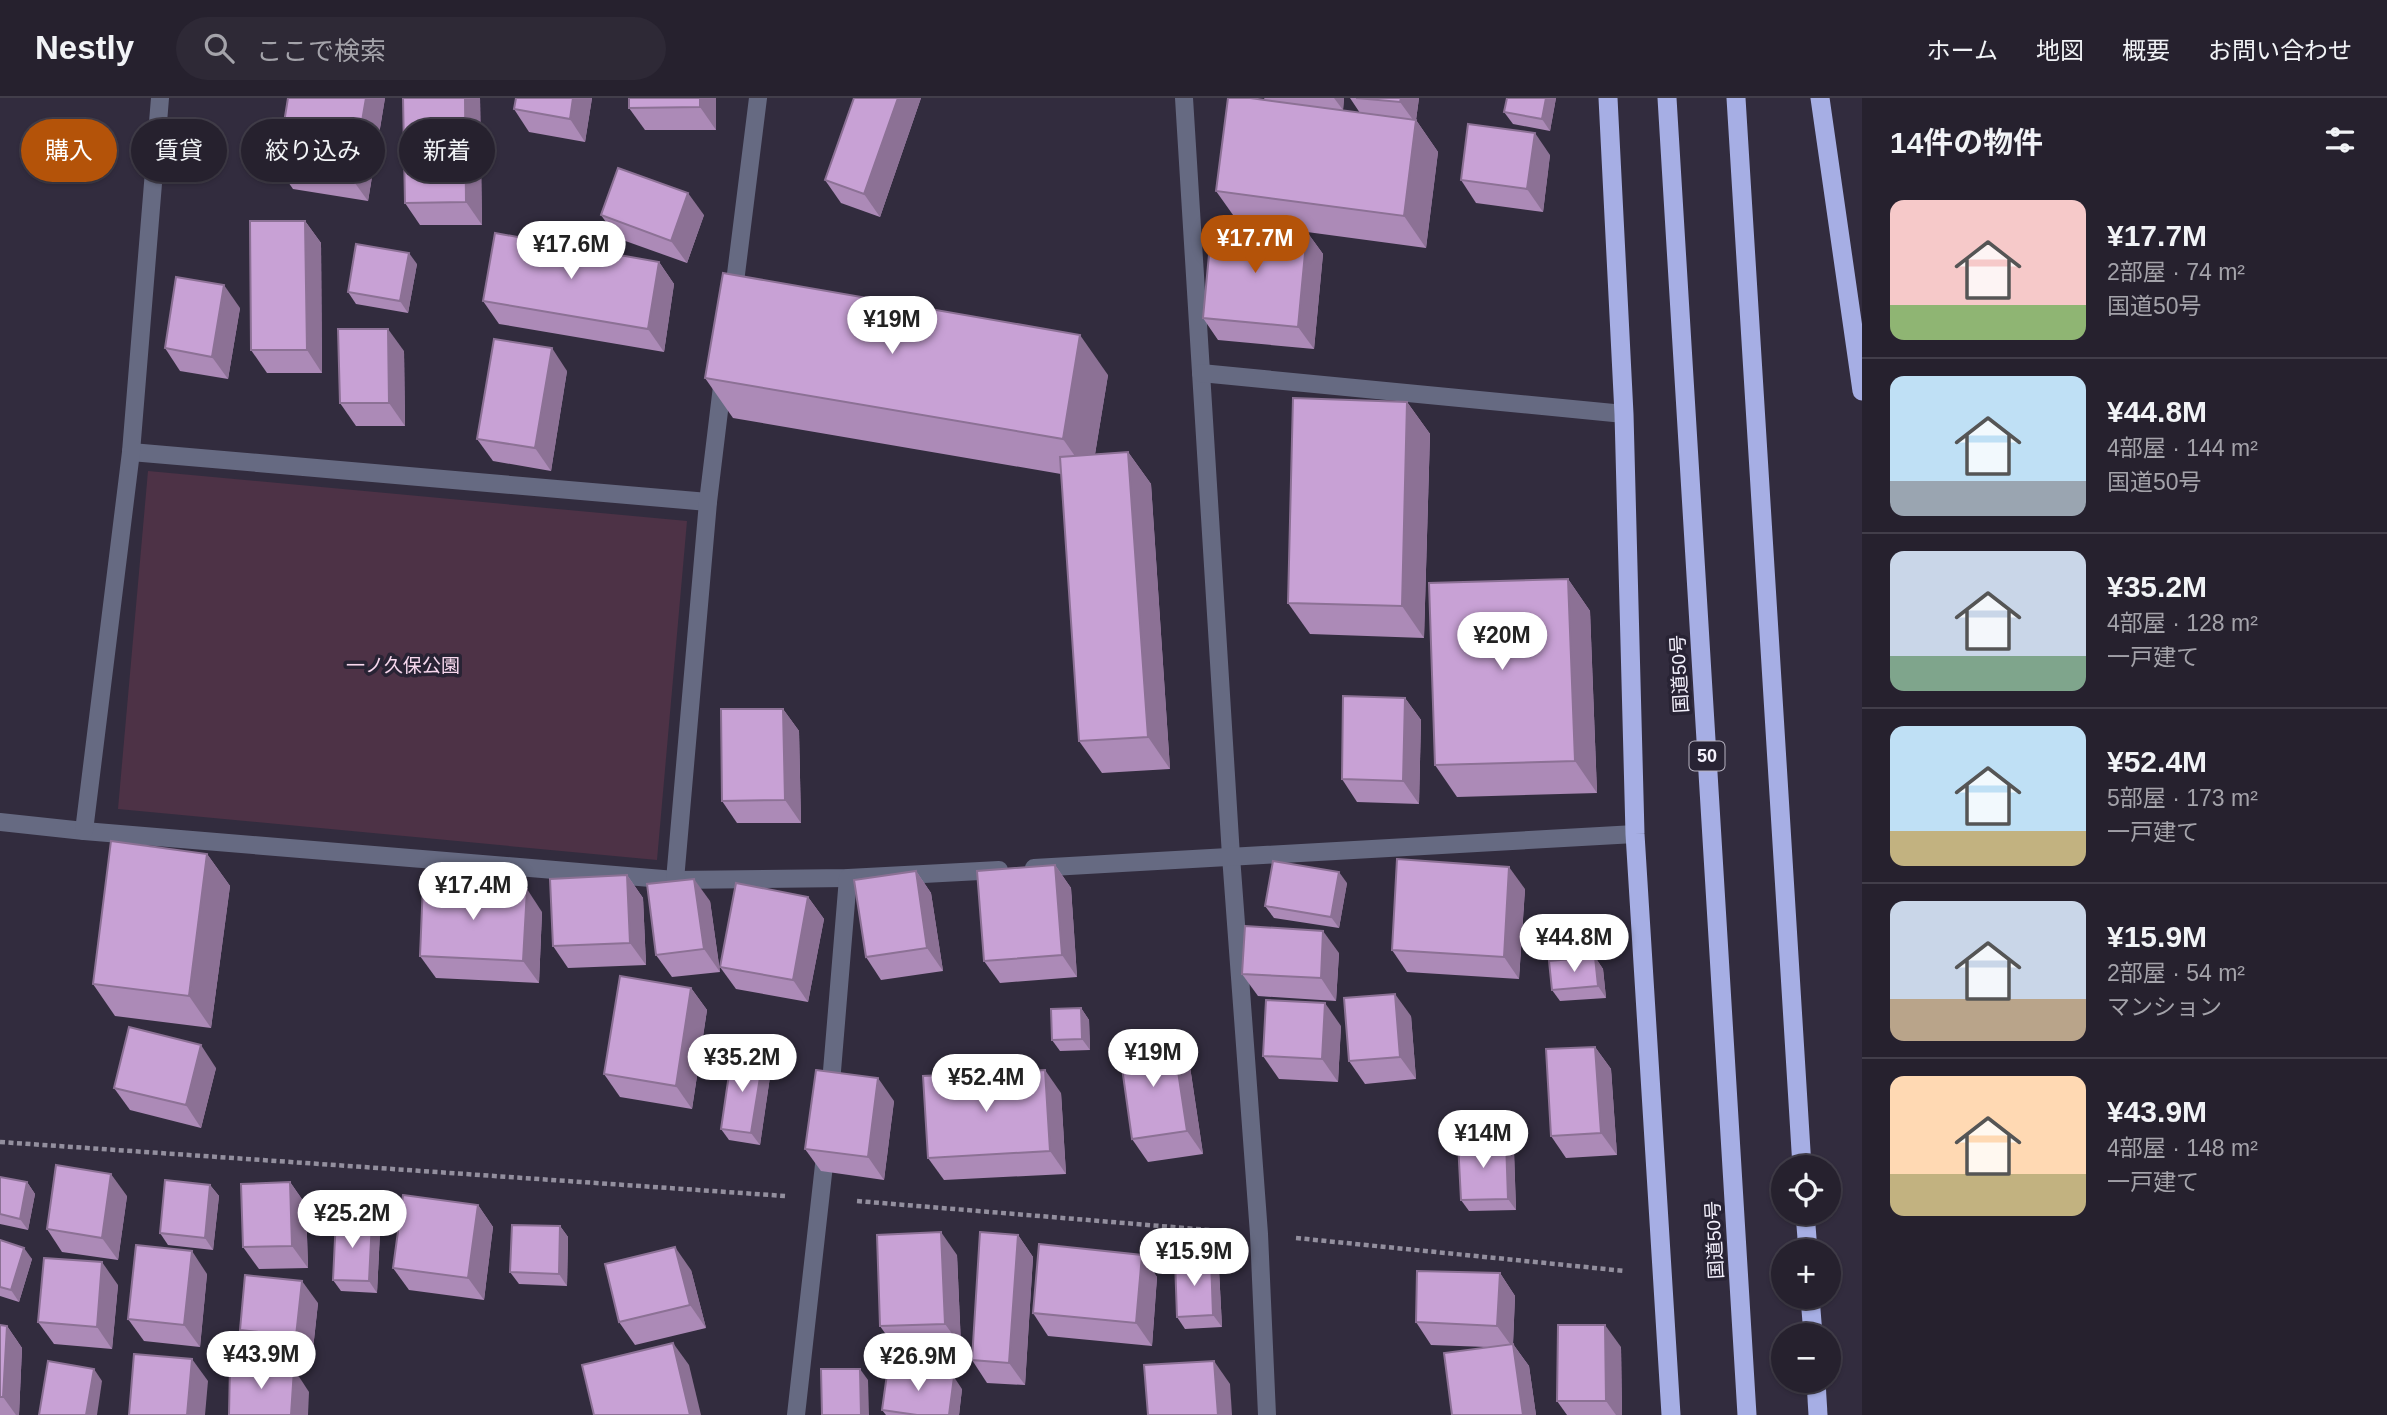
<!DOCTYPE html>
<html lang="ja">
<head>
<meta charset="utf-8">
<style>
	body { margin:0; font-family:Arial,"Noto Sans JP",sans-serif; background:#2e2936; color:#f1f3f6; height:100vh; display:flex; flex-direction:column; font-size:26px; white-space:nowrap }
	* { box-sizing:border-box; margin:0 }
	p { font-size:23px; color:#a4a3aa }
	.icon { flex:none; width:38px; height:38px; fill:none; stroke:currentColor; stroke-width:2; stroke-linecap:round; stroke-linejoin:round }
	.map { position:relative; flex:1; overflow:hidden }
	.drawer { display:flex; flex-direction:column; background:#26212e; width:525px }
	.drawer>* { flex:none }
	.guide { position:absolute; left:21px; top:21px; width:665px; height:63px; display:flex; gap:14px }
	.controls { position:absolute; left:1771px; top:1057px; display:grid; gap:14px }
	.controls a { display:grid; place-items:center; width:70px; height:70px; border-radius:50%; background:#26212e; box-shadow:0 2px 5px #0004,0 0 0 2px #423e4a; font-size:35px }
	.price { position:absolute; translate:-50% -60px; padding:0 16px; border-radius:24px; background:#fff; color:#222; font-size:23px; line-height:46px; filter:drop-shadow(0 2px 4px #0008) }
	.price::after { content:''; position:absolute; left:50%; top:42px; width:21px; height:16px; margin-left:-10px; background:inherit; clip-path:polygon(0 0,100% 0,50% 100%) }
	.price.active { background:#b45309; color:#fff }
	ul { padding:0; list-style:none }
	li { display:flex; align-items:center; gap:21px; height:175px; padding:0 28px }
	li+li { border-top:2px solid #423e4a }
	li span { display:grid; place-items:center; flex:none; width:196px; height:140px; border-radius:14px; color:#555 }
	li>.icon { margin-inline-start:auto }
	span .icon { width:84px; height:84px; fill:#fffc; stroke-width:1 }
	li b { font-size:30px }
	h2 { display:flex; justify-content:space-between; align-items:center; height:84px; padding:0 28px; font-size:30px }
	.pill { padding:0 24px; border-radius:32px; background:#26212e; box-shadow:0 2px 5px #0004,0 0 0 2px #423e4a; font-size:24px; line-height:63px }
	.pill.active { background:#b45309; color:#fff }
	header { display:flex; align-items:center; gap:42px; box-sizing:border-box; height:98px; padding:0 35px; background:#26212e; border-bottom:2px solid #423e4a }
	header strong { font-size:33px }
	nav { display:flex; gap:38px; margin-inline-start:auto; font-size:24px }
	.search { width:490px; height:63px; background:#2e2936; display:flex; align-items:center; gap:18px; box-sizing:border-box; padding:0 24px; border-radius:38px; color:#a4a3aa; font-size:26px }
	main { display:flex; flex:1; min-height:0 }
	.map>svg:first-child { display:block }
</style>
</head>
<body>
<header>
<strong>Nestly</strong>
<div class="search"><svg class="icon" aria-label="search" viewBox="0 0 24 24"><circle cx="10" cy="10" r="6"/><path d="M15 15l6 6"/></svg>ここで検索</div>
<nav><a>ホーム</a><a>地図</a><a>概要</a><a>お問い合わせ</a></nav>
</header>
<main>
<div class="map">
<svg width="1862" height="1317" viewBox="0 0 1862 1317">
	<rect width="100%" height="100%" fill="#322c3e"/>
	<polygon fill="#4d3246" points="148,373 687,423 657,762 118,711"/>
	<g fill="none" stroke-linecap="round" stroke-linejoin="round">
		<g stroke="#938f9e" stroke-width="4.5" stroke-dasharray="5 3.5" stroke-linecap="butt">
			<polyline points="0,1044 785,1098"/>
			<polyline points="857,1103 1221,1133"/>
			<polyline points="1296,1140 1625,1173"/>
		</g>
		<g stroke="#666a82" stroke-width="18">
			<polyline points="1184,0 1231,758 1259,1136 1267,1317"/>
			<polyline points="733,200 758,0"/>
			<polyline points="1201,275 1624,316"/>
			<polyline points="131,354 708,404"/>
			<polyline points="0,724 84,733 675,782 848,780 999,772"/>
			<polyline points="84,733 131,354 160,0"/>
			<polyline points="1034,770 1635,736"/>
			<polyline points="675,782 708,404 723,280"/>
			<polyline points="830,997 848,780"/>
			<polyline points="796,1317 826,1049"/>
		</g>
		<g stroke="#a6aee4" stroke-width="19">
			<polyline points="1608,0 1624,316 1635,736 1671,1317"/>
			<polyline points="1667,0 1747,1317"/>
			<polyline points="1736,0 1802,1069"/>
			<polyline points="1820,0 1862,293"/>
			<polyline points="1805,1115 1808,1153"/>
			<polyline points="1810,1199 1813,1237"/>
			<polyline points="1816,1283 1818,1317"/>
		</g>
	</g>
	<g fill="#ac8ab7">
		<polygon points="385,0 368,103 293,91 277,68"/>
		<polygon points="403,0 480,0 482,127 420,127 405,105"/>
		<polygon points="592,0 585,44 529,34 514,11"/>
		<polygon points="629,0 716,0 716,32 645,32 629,10"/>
		<polygon points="854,0 921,0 880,119 841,105 825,82"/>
		<polygon points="1264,0 1344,0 1343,12 1360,15 1350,0 1419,0 1416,22 1438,54 1426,150 1307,134 1323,156 1314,251 1218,242 1203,220 1306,134 1238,124 1216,93 1265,2"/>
		<polygon points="1507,0 1556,0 1550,33 1513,26 1504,14"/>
		<polygon points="1550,57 1543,114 1476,105 1461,82"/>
		<polygon points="601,117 704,117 687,165 617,140"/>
		<polygon points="305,123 321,145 322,275 267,275 251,252"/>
		<polygon points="659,164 674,186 664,254 499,226 483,203"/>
		<polygon points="417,166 408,215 356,206 348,194"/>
		<polygon points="240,210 228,281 180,273 165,250"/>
		<polygon points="404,253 405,328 356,328 340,305"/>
		<polygon points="567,273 551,373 493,363 477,341"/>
		<polygon points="1108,277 1095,356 1128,354 1151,386 1170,671 1102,675 1079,643 1061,376 733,320 705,280"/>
		<polygon points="1407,304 1430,336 1424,540 1310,536 1288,505"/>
		<polygon points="1568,481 1590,513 1597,695 1457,699 1435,667"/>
		<polygon points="1405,600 1421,622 1419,706 1357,704 1342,681"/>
		<polygon points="783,611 799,633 801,725 737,725 722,703"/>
		<polygon points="207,756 230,788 211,930 115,918 93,886"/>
		<polygon points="1055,767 1071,790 1077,879 1000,885 984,863"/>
		<polygon points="916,773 931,795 943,873 881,882 866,859"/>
		<polygon points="627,777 643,800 646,867 568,870 553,848"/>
		<polygon points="1347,785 1339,830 1274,820 1265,808"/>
		<polygon points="1525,791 1519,881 1407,874 1392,852"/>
		<polygon points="808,799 824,821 808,904 736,891 720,869"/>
		<polygon points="710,803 720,874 672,879 656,857"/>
		<polygon points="542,814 539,885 436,880 420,858"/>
		<polygon points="1339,855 1336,903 1258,898 1242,876"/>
		<polygon points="1595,859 1603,871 1606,900 1560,903 1552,892"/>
		<polygon points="691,890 707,912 692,1011 620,999 604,976"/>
		<polygon points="1081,910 1089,922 1090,952 1060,953 1052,942"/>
		<polygon points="1411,918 1416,981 1365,986 1349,963"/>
		<polygon points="1341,928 1338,984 1279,981 1263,958"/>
		<polygon points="1595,949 1611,971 1617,1057 1566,1060 1551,1038"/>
		<polygon points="1189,962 1203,1056 1148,1064 1132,1041"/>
		<polygon points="216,970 201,1030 130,1012 114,990"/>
		<polygon points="771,972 760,1047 729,1042 721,1031"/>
		<polygon points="1061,995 1066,1076 944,1082 928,1060"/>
		<polygon points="894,1003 884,1082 821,1073 805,1051"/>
		<polygon points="1514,1054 1516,1112 1469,1113 1461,1102"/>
		<polygon points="0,1079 27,1084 35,1096 28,1132 0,1126"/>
		<polygon points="290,1084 306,1107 308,1170 259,1171 243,1149"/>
		<polygon points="210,1087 219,1098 213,1152 168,1147 160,1135"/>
		<polygon points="127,1098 118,1162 62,1154 47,1131"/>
		<polygon points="478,1107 493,1129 484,1202 409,1192 393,1170"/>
		<polygon points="560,1128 568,1139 567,1188 519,1186 510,1174"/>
		<polygon points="380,1134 377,1195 341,1193 333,1182"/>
		<polygon points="1018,1137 1033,1159 1025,1287 987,1285 972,1262"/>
		<polygon points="0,1142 32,1161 19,1204 0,1198"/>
		<polygon points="957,1157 961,1248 896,1251 880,1228"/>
		<polygon points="1142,1157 1157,1179 1152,1248 1048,1238 1033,1215"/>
		<polygon points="1211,1161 1219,1172 1222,1229 1185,1231 1177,1219"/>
		<polygon points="691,1172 706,1230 635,1247 619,1224"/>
		<polygon points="1500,1175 1515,1198 1513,1246 1529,1268 1536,1317 1452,1317 1487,1249 1431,1247 1416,1224"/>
		<polygon points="207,1176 200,1249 144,1243 128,1221"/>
		<polygon points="118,1187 112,1251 54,1246 38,1224"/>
		<polygon points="318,1205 312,1260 256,1254 240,1232"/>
		<polygon points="0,1227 7,1228 22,1250 19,1317 0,1317"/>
		<polygon points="1621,1249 1622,1317 1567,1317 1557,1303"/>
		<polygon points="962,1291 959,1317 886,1317 882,1312"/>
	</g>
	<g fill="#8c7195">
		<polygon points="366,0 385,0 368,103 352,81"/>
		<polygon points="465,0 480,0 482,127 466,104"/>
		<polygon points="573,0 592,0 585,44 570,21"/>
		<polygon points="700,0 716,0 716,32 700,9"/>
		<polygon points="898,0 921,0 880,119 864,96"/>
		<polygon points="1334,0 1344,0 1343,12"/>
		<polygon points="1401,0 1419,0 1416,22 1438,54 1426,150 1404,118 1416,26 1400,4"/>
		<polygon points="1546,0 1556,0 1550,33 1542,21"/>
		<polygon points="1535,35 1550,57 1543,114 1527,91"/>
		<polygon points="688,95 704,117 687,165 671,143"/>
		<polygon points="305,123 321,145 322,275 307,252"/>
		<polygon points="1307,134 1323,156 1314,251 1298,229"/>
		<polygon points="409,155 417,166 408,215 400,203"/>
		<polygon points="659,164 674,186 664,254 648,231"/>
		<polygon points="224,187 240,210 228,281 212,259"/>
		<polygon points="388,231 404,253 405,328 389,305"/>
		<polygon points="1080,237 1108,277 1091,381 1063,341"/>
		<polygon points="552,250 567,273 551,373 535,350"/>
		<polygon points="1407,304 1430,336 1424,540 1402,508"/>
		<polygon points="1128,354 1151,386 1170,671 1148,639"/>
		<polygon points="1568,481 1590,513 1597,695 1575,663"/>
		<polygon points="1405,600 1421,622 1419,706 1403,683"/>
		<polygon points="783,611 799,633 801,725 785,702"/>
		<polygon points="207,756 230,788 211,930 189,898"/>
		<polygon points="1055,767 1071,790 1077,879 1062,857"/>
		<polygon points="1509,769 1525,791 1519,881 1504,859"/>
		<polygon points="916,773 931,795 943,873 927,850"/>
		<polygon points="1339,774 1347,785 1339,830 1331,819"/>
		<polygon points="627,777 643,800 646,867 630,845"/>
		<polygon points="694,781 710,803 720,874 704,851"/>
		<polygon points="527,791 542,814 539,885 523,863"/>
		<polygon points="808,799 824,821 808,904 793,882"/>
		<polygon points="1323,833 1339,855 1336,903 1321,880"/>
		<polygon points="1595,859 1603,871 1606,900 1598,888"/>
		<polygon points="691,890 707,912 692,1011 676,988"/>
		<polygon points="1395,896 1411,918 1416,981 1400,959"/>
		<polygon points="1325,905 1341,928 1338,984 1322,961"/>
		<polygon points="1081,910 1089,922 1090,952 1082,941"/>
		<polygon points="1173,940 1189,962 1203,1056 1187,1033"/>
		<polygon points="201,947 216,970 201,1030 186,1007"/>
		<polygon points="1595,949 1611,971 1617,1057 1601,1035"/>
		<polygon points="763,961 771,972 760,1047 751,1035"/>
		<polygon points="1045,972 1061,995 1066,1076 1050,1053"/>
		<polygon points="878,980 894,1003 884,1082 868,1059"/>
		<polygon points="1506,1042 1514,1054 1516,1112 1508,1101"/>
		<polygon points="111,1076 127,1098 118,1162 102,1140"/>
		<polygon points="27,1084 35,1096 28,1132 20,1121"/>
		<polygon points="290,1084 306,1107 308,1170 292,1148"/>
		<polygon points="210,1087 219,1098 213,1152 205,1140"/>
		<polygon points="478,1107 493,1129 484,1202 468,1180"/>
		<polygon points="372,1123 380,1134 377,1195 369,1183"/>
		<polygon points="560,1128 568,1139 567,1188 559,1176"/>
		<polygon points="941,1134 957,1157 961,1248 945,1226"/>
		<polygon points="1018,1137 1033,1159 1025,1287 1009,1265"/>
		<polygon points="675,1149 691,1172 706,1230 690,1207"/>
		<polygon points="24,1150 32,1161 19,1204 11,1192"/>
		<polygon points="192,1153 207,1176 200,1249 184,1227"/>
		<polygon points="1142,1157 1157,1179 1152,1248 1136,1225"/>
		<polygon points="1211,1161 1219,1172 1222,1229 1213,1217"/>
		<polygon points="102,1164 118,1187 112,1251 97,1229"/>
		<polygon points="1500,1175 1515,1198 1513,1246 1529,1268 1536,1317 1523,1317 1513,1250 1497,1228"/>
		<polygon points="302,1183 318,1205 312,1260 296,1238"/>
		<polygon points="1605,1227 1621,1249 1622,1317 1616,1317 1606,1303"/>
		<polygon points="7,1228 22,1250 19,1317 16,1317 3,1299"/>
		<polygon points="673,1245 689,1267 701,1317 690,1317"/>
		<polygon points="192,1261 208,1283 205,1317 187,1317"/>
		<polygon points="1214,1263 1230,1286 1232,1317 1218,1317"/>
		<polygon points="94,1271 102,1283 97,1317 86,1317"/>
		<polygon points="294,1271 309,1294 308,1317 291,1317"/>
		<polygon points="860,1271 868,1282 869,1317 861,1317"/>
		<polygon points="954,1279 962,1291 959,1317 949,1317"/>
	</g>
	<g fill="#c8a1d5" stroke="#8c7195" stroke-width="2">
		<polygon points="288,0 366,0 352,81 277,68"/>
		<polygon points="403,0 465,0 466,104 405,105"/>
		<polygon points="516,0 573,0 570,21 514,11"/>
		<polygon points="629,0 700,0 700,9 629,10"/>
		<polygon points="854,0 898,0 864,96 825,82"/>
		<polygon points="1228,0 1250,0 1416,22 1404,118 1216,93"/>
		<polygon points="1356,0 1401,0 1400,4"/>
		<polygon points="1507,0 1546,0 1542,21 1504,14"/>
		<polygon points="1468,26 1535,35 1527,91 1461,82"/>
		<polygon points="618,70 688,95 671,143 601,117"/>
		<polygon points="250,123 305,123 307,252 251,252"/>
		<polygon points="1212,125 1307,134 1298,229 1203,220"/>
		<polygon points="495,135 659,164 648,231 483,203"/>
		<polygon points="356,146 409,155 400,203 348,194"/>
		<polygon points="723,175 1080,237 1063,341 705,280"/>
		<polygon points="176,179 224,187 212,259 165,250"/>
		<polygon points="338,231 388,231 389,305 340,305"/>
		<polygon points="494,241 552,250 535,350 477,341"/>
		<polygon points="1293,300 1407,304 1402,508 1288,505"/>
		<polygon points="1128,354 1148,639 1079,643 1060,359"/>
		<polygon points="1568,481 1575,663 1435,667 1429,485"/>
		<polygon points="1343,598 1405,600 1403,683 1342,681"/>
		<polygon points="721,611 783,611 785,702 722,703"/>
		<polygon points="111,743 207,756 189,898 93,886"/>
		<polygon points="1397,761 1509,769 1504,859 1392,852"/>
		<polygon points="1273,763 1339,774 1331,819 1265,808"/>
		<polygon points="1055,767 1062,857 984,863 977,773"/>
		<polygon points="916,773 927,850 866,859 854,782"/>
		<polygon points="627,777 630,845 553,848 550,781"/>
		<polygon points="694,781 704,851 656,857 647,786"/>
		<polygon points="736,785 808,799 793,882 720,869"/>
		<polygon points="423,786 527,791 523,863 420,858"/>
		<polygon points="1245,828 1323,833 1321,880 1242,876"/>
		<polygon points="1595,859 1598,888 1552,892 1549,863"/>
		<polygon points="620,878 691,890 676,988 604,976"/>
		<polygon points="1395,896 1400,959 1349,963 1344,900"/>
		<polygon points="1266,902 1325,905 1322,961 1263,958"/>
		<polygon points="1081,910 1082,941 1052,942 1051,911"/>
		<polygon points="129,929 201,947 186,1007 114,990"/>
		<polygon points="1173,940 1187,1033 1132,1041 1119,948"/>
		<polygon points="1595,949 1601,1035 1551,1038 1546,951"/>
		<polygon points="732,956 763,961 751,1035 721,1031"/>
		<polygon points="816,972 878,980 868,1059 805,1051"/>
		<polygon points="1045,972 1050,1053 928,1060 923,978"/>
		<polygon points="1506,1042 1508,1101 1461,1102 1458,1044"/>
		<polygon points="56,1067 111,1076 102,1140 47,1131"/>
		<polygon points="0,1079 27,1084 20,1121 0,1116"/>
		<polygon points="165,1082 210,1087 205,1140 160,1135"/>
		<polygon points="290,1084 292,1148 243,1149 241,1086"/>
		<polygon points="403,1097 478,1107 468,1180 393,1170"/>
		<polygon points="336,1120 372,1123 369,1183 333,1182"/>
		<polygon points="512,1127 560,1128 559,1176 510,1174"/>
		<polygon points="941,1134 945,1226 880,1228 877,1137"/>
		<polygon points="980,1134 1018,1137 1009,1265 972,1262"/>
		<polygon points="0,1142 24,1150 11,1192 0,1189"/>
		<polygon points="1039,1146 1142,1157 1136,1225 1033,1215"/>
		<polygon points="136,1147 192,1153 184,1227 128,1221"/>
		<polygon points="675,1149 690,1207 619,1224 605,1166"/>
		<polygon points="44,1160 102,1164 97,1229 38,1224"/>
		<polygon points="1211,1161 1213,1217 1177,1219 1175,1162"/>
		<polygon points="1417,1173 1500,1175 1497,1228 1416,1224"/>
		<polygon points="245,1177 302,1183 296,1238 240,1232"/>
		<polygon points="0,1227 7,1228 3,1299 0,1299"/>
		<polygon points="1558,1227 1605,1227 1606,1303 1557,1303"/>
		<polygon points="673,1245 690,1317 594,1317 582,1267"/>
		<polygon points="1513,1246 1523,1317 1452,1317 1444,1255"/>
		<polygon points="134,1256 192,1261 187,1317 129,1317"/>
		<polygon points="48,1263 94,1271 86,1317 39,1317"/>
		<polygon points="1214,1263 1218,1317 1148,1317 1144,1267"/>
		<polygon points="230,1268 294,1271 291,1317 229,1317"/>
		<polygon points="888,1269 954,1279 949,1317 917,1317 882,1312"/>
		<polygon points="821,1271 860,1271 861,1317 822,1317"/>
	</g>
	<g text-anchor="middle" stroke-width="7" stroke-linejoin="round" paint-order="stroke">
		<rect fill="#282334" stroke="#b7b3c1" stroke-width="2" x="1689.5" y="643.5" width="35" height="29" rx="5"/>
		<g font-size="18" font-weight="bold" fill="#f4f1fd">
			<text x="1707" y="664">50</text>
		</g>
		<g font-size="19" fill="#f8d8ee" stroke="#282334">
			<text x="403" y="574">一ノ久保公園</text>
		</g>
		<g font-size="19" fill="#f4f1fd" stroke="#282334">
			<text transform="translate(1679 576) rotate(-93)" y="7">国道50号</text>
			<text transform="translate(1714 1142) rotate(-93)" y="7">国道50号</text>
		</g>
	</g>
</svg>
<div class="controls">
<a><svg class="icon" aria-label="locate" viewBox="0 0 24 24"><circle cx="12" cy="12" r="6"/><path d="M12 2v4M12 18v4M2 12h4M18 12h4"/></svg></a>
<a>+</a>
<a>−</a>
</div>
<b class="price active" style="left:1255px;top:177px">¥17.7M</b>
<b class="price" style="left:571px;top:183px">¥17.6M</b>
<b class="price" style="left:892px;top:258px">¥19M</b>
<b class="price" style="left:1502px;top:574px">¥20M</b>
<b class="price" style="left:473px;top:824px">¥17.4M</b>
<b class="price" style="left:1574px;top:876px">¥44.8M</b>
<b class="price" style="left:1153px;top:991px">¥19M</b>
<b class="price" style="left:742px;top:996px">¥35.2M</b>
<b class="price" style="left:986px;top:1016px">¥52.4M</b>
<b class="price" style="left:1483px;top:1072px">¥14M</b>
<b class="price" style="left:352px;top:1152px">¥25.2M</b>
<b class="price" style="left:1194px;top:1190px">¥15.9M</b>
<b class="price" style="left:261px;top:1293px">¥43.9M</b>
<b class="price" style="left:918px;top:1295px">¥26.9M</b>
<div class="guide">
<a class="pill active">購入</a>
<a class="pill">賃貸</a>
<a class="pill">絞り込み</a>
<a class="pill">新着</a>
</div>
</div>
<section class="drawer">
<h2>14件の物件<svg class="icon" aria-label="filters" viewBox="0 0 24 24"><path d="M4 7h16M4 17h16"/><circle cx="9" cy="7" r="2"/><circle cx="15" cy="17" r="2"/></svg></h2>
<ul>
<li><span style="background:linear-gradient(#f6c9c9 75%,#8fb573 0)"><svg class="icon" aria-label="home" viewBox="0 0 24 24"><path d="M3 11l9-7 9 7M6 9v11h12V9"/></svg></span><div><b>¥17.7M</b><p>2部屋 · 74 m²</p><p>国道50号</p></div></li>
<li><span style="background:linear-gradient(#bfe0f5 75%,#9aa5b1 0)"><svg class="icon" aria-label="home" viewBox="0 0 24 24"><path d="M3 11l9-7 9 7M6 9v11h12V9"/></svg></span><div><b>¥44.8M</b><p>4部屋 · 144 m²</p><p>国道50号</p></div></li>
<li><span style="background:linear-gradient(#c9d6e8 75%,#7fa58c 0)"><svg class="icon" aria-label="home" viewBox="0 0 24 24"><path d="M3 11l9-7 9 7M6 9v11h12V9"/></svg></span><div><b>¥35.2M</b><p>4部屋 · 128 m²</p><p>一戸建て</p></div></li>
<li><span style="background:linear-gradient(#bfe0f5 75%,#c2b280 0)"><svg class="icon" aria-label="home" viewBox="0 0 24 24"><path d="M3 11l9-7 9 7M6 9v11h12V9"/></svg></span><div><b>¥52.4M</b><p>5部屋 · 173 m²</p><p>一戸建て</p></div></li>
<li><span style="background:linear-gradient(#c9d6e8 70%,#b9a48a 0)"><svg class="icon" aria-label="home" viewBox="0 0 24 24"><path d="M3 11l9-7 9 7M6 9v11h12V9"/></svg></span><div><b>¥15.9M</b><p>2部屋 · 54 m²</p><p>マンション</p></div></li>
<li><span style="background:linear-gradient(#ffd9b3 70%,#c2b280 0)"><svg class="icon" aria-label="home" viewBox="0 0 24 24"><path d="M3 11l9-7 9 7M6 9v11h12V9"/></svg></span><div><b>¥43.9M</b><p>4部屋 · 148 m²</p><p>一戸建て</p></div></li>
</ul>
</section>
</main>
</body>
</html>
